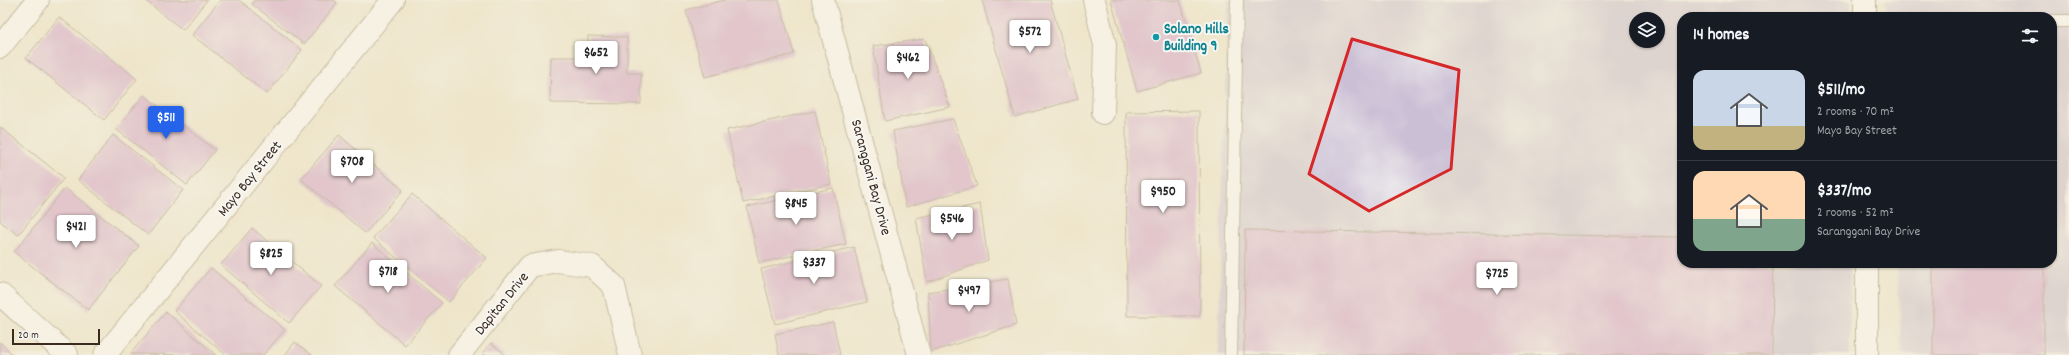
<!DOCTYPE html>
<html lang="en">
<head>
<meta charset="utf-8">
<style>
	body { margin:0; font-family:Dekko,sans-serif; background:#242831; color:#f1f3f6; height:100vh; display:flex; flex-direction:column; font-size:15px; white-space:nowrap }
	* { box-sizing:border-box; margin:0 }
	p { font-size:13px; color:#9ea1a6 }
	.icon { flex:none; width:22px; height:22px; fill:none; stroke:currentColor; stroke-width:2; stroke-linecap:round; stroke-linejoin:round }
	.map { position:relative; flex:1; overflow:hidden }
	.details { position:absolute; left:1677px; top:12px; width:380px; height:256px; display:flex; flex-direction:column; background:#171b24; border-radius:16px; box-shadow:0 1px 3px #0004 }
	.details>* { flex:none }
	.controls { position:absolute; left:1629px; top:12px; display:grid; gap:8px }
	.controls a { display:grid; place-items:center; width:36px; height:36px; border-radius:50%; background:#171b24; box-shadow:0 1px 3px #0004; font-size:20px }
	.scale { position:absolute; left:12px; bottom:10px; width:88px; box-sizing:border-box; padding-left:4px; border:2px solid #3b2a1e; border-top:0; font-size:11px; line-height:14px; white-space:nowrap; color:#3b2a1e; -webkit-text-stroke:3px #f6f6f2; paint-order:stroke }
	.price { position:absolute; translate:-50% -34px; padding:0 9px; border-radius:4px; background:#fff; color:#222; font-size:13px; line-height:26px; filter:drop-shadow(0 1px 2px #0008) }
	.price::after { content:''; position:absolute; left:50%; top:24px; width:12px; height:9px; margin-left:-6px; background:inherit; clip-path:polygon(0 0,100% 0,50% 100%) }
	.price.current { background:#2563eb; color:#fff }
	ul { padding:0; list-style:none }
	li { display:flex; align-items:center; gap:12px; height:100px; padding:0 16px }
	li+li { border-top:1px solid #363941 }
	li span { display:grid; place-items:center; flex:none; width:112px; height:80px; border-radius:12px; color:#555 }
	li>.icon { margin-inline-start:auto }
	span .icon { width:48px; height:48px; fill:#fffc; stroke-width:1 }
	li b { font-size:17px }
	h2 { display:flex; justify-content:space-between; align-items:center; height:48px; padding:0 16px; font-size:17px }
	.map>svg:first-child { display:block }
</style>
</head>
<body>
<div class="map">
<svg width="2069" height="355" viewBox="0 0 2069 355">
	<rect width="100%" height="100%" fill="#f6f6f2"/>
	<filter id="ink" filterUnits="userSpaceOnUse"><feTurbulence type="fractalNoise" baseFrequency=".025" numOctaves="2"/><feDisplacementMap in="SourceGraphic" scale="8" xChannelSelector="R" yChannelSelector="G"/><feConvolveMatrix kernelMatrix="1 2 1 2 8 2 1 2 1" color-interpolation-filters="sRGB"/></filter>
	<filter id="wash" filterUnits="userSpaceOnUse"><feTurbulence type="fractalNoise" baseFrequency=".012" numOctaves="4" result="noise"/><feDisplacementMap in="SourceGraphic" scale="16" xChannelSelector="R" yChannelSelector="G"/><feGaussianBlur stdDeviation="0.9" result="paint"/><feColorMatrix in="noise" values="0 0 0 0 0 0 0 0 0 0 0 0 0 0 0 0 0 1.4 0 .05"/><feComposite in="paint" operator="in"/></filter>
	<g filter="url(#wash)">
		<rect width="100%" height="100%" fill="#eee5cb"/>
		<g fill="#cbbfd5" fill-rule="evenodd">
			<path d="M1228,0H1851V17H1682V263H1850V355H1218ZM1636,19H1658V41H1636Z"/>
			<polygon points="1885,0 2069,0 2069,355 1902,355 1897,263 2052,263 2052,17 1886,17"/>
		</g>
		<g id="blocks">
			<g fill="#d2a0ce">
				<polygon points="145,0 207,0 183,30"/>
				<polygon points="220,0 239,0 302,50 267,94 192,35"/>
				<polygon points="255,0 334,0 337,3 304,44 252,4"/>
				<polygon points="724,0 779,0 794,54 705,77 686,10"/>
				<polygon points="982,0 1050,0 1078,99 1015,117"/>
				<polygon points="1111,0 1180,0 1201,73 1137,91"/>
				<polygon points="59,17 137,79 104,120 26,58"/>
				<polygon points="588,36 627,37 627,73 641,73 641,104 550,103 551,57 588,57"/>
				<polygon points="925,39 950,107 885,121 873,46"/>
				<polygon points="144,95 215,150 187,185 116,129"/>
				<polygon points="815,111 831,184 743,203 727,130"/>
				<polygon points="1199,111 1200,316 1127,316 1126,112"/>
				<polygon points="953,119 977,186 906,207 893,131"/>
				<polygon points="0,127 64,178 18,235 0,221"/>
				<polygon points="113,135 183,190 148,235 78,180"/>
				<polygon points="339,135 403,190 365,233 301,179"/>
				<polygon points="65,188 139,246 88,310 14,252"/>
				<polygon points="833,188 846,244 759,263 747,207"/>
				<polygon points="412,194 487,258 449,302 373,238"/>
				<polygon points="980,204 988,260 927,282 916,218"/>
				<polygon points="252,228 321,286 289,323 221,265"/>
				<polygon points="1245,230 1682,237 1682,263 1773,263 1772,355 1244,355"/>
				<polygon points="372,243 442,303 405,345 335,286"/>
				<polygon points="854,247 867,302 775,324 761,269"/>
				<rect x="1933" y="263" width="111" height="92"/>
				<polygon points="211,268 285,330 263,355 226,355 174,311"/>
				<polygon points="1008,279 1016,325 931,352 928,292"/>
				<polygon points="166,312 216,355 130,354"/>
				<polygon points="833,322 840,355 779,355 775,334"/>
				<polygon points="0,342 13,355 0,355"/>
				<polygon points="295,342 312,355 285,355"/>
				<polygon points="491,343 506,355 482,355"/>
			</g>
		</g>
	</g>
	<g filter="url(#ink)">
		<use href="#blocks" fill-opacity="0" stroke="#948874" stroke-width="1"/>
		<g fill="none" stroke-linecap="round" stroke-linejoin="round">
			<g stroke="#948874" stroke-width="14">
				<g id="service">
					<polyline points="2052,21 2069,21"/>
					<polyline points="1231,355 1237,0"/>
				</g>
			</g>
			<g stroke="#948874" stroke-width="24">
				<g id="minor">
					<polyline points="823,0 919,355"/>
					<polyline points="1094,0 1105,45 1103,113"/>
					<polyline points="1865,0 1865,17"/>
					<polyline points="0,47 38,0"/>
					<polyline points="1867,263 1867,355"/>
					<polyline points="0,294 67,355"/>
					<polyline points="105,355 393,0"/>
					<polyline points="459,355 530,266 558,261 592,266 614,286 630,355"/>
				</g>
			</g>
			<use href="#service" stroke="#fff" stroke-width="12"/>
			<use href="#minor" stroke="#fff" stroke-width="22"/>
		</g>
	</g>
	<path d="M0 0H2069V355H0ZM1352,39L1459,70L1451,169L1369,211L1309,174Z" fill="#eee5cb" fill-opacity=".55" fill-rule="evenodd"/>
	<path fill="none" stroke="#d62828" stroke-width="3" stroke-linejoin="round" d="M1352,39L1459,70L1451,169L1369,211L1309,174Z"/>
	<circle fill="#0f9aa8" stroke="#f6f6f2" stroke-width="1.5" cx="1156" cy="37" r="4"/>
	<g text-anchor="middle" stroke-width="4" stroke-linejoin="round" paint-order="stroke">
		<g font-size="15" font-weight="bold" fill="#0d838f" stroke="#f6f6f2" text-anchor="start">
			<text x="1164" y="33">Solano Hills<tspan x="1164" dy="17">Building 9</tspan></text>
		</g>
		<g font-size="15" fill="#3b2a1e" stroke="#f6f6f2">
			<text transform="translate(872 177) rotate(75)" y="5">Saranggani Bay Drive</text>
			<text transform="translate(249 178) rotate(-51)" y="5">Mayo Bay Street</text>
			<text transform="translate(501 303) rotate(-51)" y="5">Dapitan Drive</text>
		</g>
	</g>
</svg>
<div class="controls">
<a><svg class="icon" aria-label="layers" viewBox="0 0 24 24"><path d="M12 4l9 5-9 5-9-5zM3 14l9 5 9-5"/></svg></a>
</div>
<div class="scale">20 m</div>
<b class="price" style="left:1030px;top:54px">$572</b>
<b class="price" style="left:596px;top:75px">$652</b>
<b class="price" style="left:908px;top:80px">$462</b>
<b class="price current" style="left:166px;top:140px">$511</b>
<b class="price" style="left:352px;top:184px">$708</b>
<b class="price" style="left:1163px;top:214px">$950</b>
<b class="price" style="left:796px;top:226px">$845</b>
<b class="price" style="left:952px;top:241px">$546</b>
<b class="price" style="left:76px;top:249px">$421</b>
<b class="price" style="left:271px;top:276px">$825</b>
<b class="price" style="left:814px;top:285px">$337</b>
<b class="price" style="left:388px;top:294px">$718</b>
<b class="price" style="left:1497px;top:296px">$725</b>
<b class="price" style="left:969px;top:313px">$497</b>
<section class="details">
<h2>14 homes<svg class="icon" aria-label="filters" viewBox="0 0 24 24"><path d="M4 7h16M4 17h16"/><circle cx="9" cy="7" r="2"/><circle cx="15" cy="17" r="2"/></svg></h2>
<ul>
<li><span style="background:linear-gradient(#c9d6e8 70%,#c2b280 0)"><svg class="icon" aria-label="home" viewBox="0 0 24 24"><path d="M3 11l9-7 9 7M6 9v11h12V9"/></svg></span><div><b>$511/mo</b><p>2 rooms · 70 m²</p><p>Mayo Bay Street</p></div></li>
<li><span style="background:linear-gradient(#ffd9b3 60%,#7fa58c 0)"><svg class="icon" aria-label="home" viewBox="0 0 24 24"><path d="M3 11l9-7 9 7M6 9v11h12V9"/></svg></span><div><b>$337/mo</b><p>2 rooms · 52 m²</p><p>Saranggani Bay Drive</p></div></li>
</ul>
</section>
</div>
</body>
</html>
